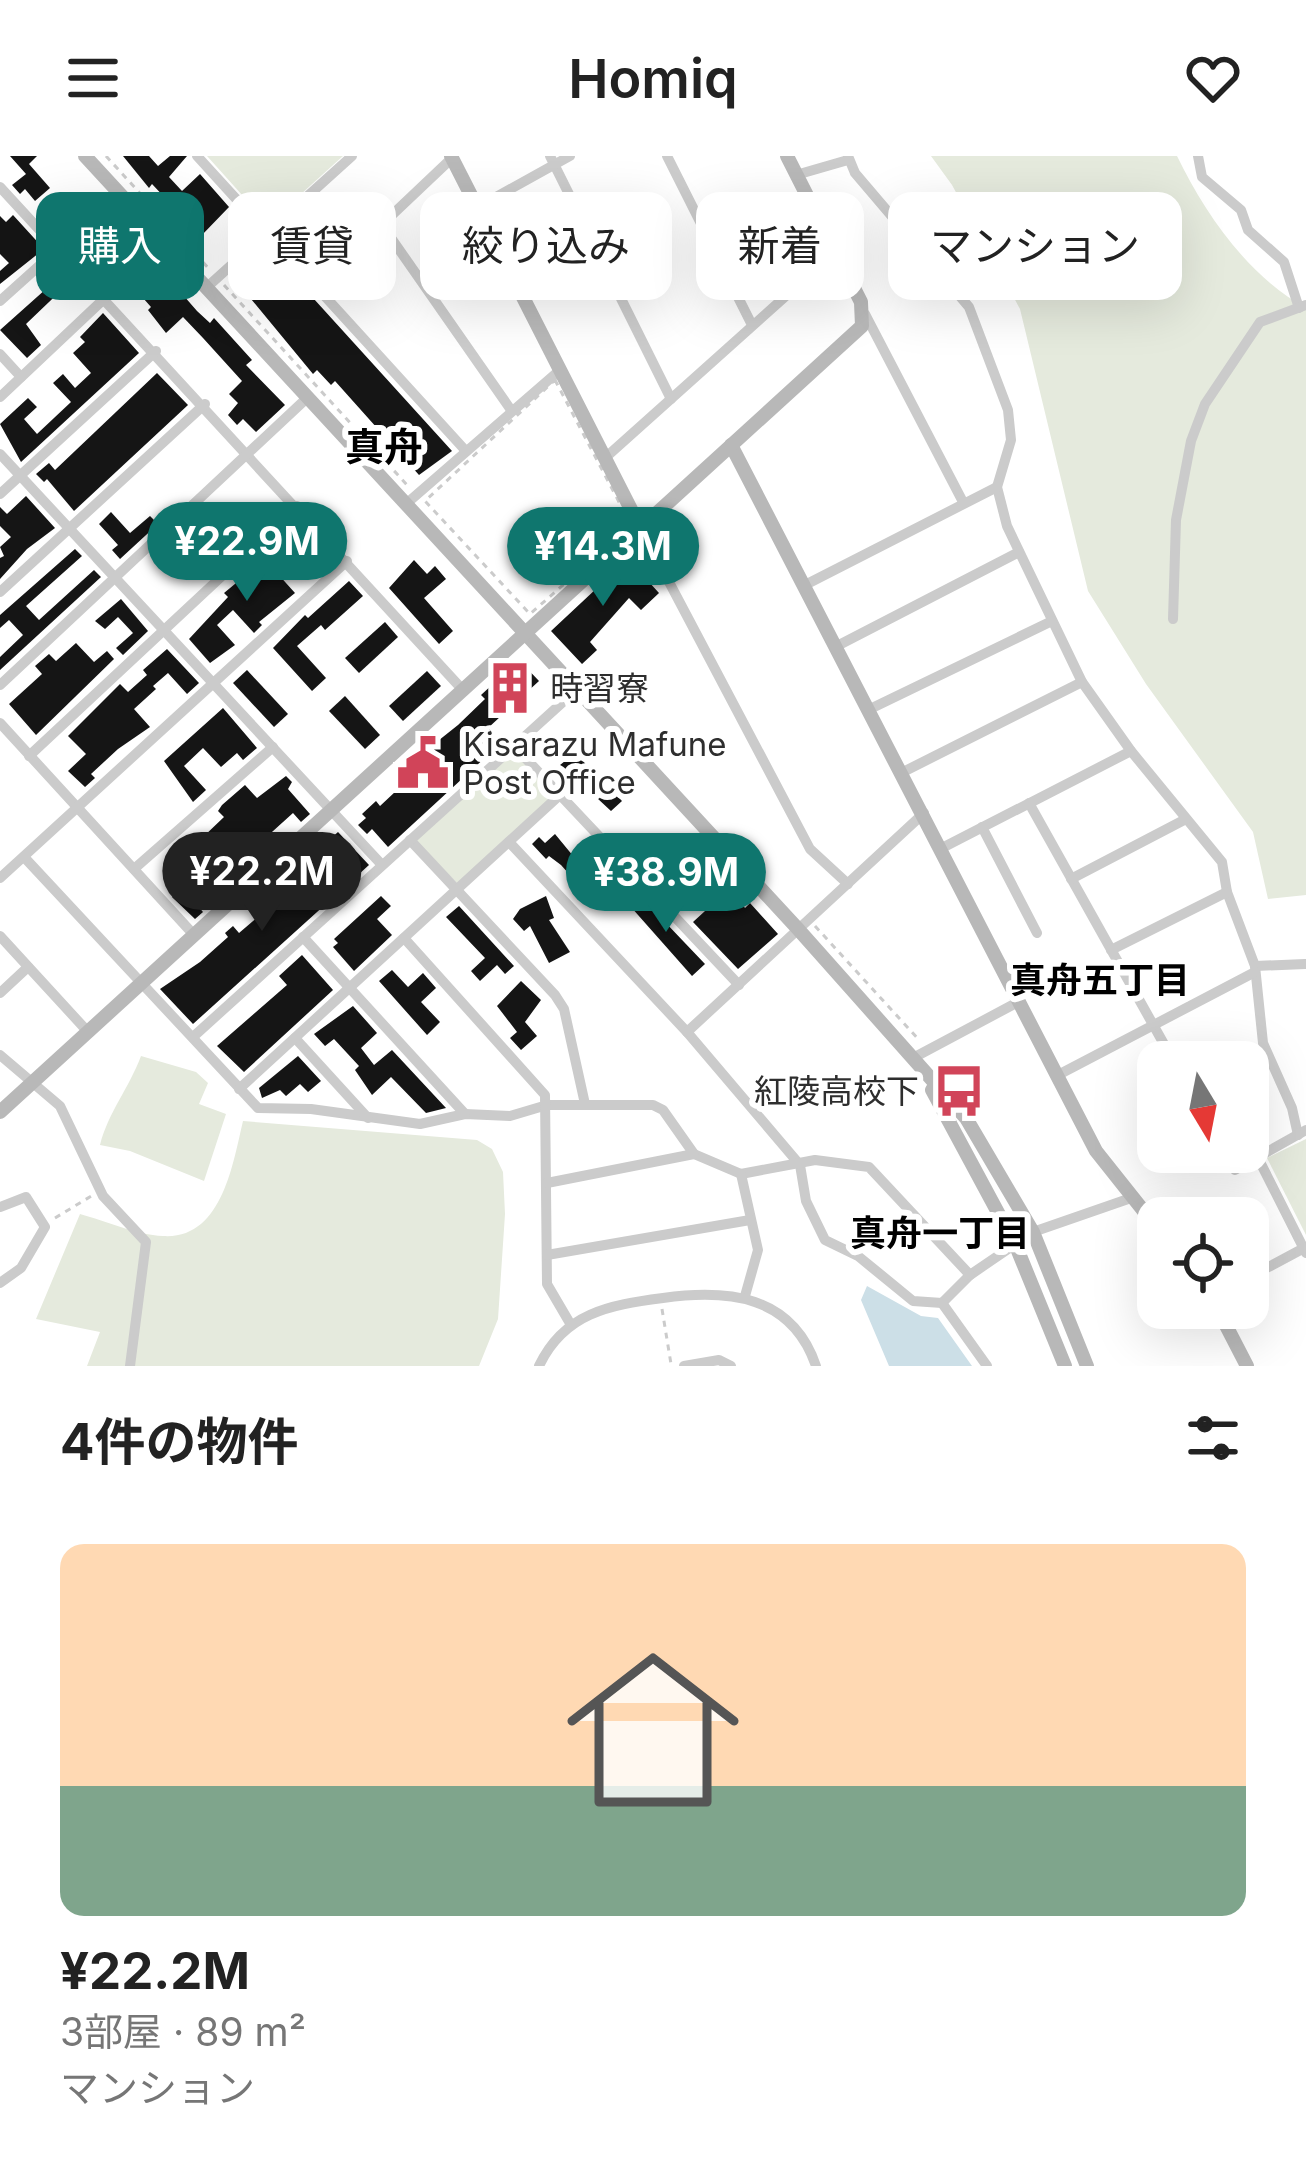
<!DOCTYPE html>
<html lang="ja">
<head>
<meta charset="utf-8">
<style>
	body { margin:0; font-family:Inter,"Noto Sans JP",sans-serif; background:#f6f6f6; color:#222; height:100vh; display:flex; flex-direction:column; font-size:45px; white-space:nowrap }
	* { box-sizing:border-box; margin:0 }
	p { font-size:39px; color:#767676 }
	.icon { flex:none; width:66px; height:66px; fill:none; stroke:currentColor; stroke-width:2; stroke-linecap:round; stroke-linejoin:round }
	.map { position:relative; height:1210px; overflow:hidden }
	.drawer { display:flex; flex-direction:column; background:#fff; flex:1 }
	.drawer>* { flex:none }
	.top-card { position:absolute; left:36px; top:36px; width:1236px; height:108px; display:flex; gap:24px }
	.needle { width:78px; rotate:170deg }
	.buttons { position:absolute; left:1137px; top:885px; display:grid; gap:24px }
	.buttons a { display:grid; place-items:center; width:132px; height:132px; border-radius:24px; background:#fff; box-shadow:0 12px 48px #0002; font-size:60px }
	.price { position:absolute; translate:-50% -102px; padding:0 27px; border-radius:42px; background:#0f766e; color:#fff; font-size:39px; line-height:78px; filter:drop-shadow(0 3px 6px #0008) }
	.price::after { content:''; position:absolute; left:50%; top:72px; width:36px; height:27px; margin-left:-18px; background:inherit; clip-path:polygon(0 0,100% 0,50% 100%) }
	.price.selected { background:#222; color:#fff }
	ul { padding:0; list-style:none }
	li { display:grid; align-content:center; gap:24px; height:636px; padding:0 60px }
	li span { display:grid; place-items:center; height:372px; border-radius:24px; color:#555 }
	li>.icon { margin-inline-start:auto }
	span .icon { width:216px; height:216px; fill:#fffc; stroke-width:1 }
	li b { font-size:51px }
	h2 { display:flex; justify-content:space-between; align-items:center; height:144px; padding:0 60px; font-size:51px }
	.tag { padding:0 42px; border-radius:24px; background:#fff; box-shadow:0 12px 48px #0002; font-size:42px; line-height:108px }
	.tag.selected { background:#0f766e; color:#fff }
	header { display:flex; justify-content:space-between; align-items:center; height:156px; padding:0 60px; background:#fff; font-size:54px; font-weight:600 }
	.map>svg:first-child { display:block }
</style>
</head>
<body>
<header><svg class="icon" aria-label="menu" viewBox="0 0 24 24"><path d="M4 6h16M4 12h16M4 18h16"/></svg>Homiq<svg class="icon" aria-label="heart" viewBox="0 0 24 24"><path d="M12 20l-8-8c-3-5 5-10 8-4 3-6 11-1 8 4z"/></svg></header>
<div class="map">
<svg width="1306" height="1210" viewBox="0 0 1306 1210">
	<rect width="100%" height="100%" fill="#fff"/>
	<g fill="#e5eadd">
		<polygon points="207,0 343,0 268,68"/>
		<path d="M931,0H1177C1205,58 1249,121 1306,152V739L1268,743L1253,676L1146,528L1088,435L1020,153L952,29Z"/>
		<polygon points="514,594 558,638 458,728 415,684"/>
		<path d="M141,900L196,916L208,927L199,948L226,958L204,1025L130,995L100,989C108,957 129,932 141,900Z"/>
		<path d="M243,965L477,984L492,993L503,1016L505,1058L498,1163L479,1210H87L100,1176L36,1163L80,1058C106,1065 137,1079 163,1080C222,1084 233,1007 243,965Z"/>
		<polygon points="1306,983 1306,1079 1267,1002"/>
	</g>
	<polygon fill="#ccdfe7" points="867,1130 921,1160 938,1162 972,1210 889,1210 861,1144"/>
	<g fill="#151515">
		<polygon points="10,0 37,0 29,8 50,32 35,45 25,33 20,38 12,29 26,18"/>
		<polygon points="123,0 149,0 158,10 170,0 187,0 169,21 182,35 200,18 229,51 201,80 184,63 177,69 170,61 175,56 168,45 152,28 149,32"/>
		<polygon points="13,59 44,93 0,128 0,115 9,107 0,98 0,60 6,66"/>
		<polygon points="105,75 128,93 136,85 197,155 210,167 214,162 252,204 246,209 285,249 256,276 243,263 237,269 228,259 238,247 229,238 242,225 203,182 183,161 166,177 148,154 151,151 120,116 112,124 104,115 117,103 97,82"/>
		<polygon points="275,103 304,132 452,295 419,319 335,225 331,229 317,214 313,218 237,126 246,118 252,124"/>
		<polygon points="65,116 72,124 26,168 41,189 27,202 0,174"/>
		<polygon points="103,157 139,197 21,306 0,268 28,242 37,251 24,263 37,278 71,246 53,227 63,218 75,232 91,217 73,197 85,186 80,181"/>
		<polygon points="157,217 188,249 74,355 47,323 44,326 36,318 49,307 55,314"/>
		<polygon points="26,340 55,372 27,393 0,423 0,402 4,400 0,391 11,381 0,370 0,351 7,358"/>
		<polygon points="111,356 130,377 150,360 158,368 120,403 112,394 118,389 99,368"/>
		<polygon points="291,385 300,396 277,417 295,437 259,466 262,469 254,477 233,454 217,469 235,489 210,507 189,483 228,441 224,437 253,413 258,419 279,399 275,395"/>
		<polygon points="75,393 82,400 26,450 39,464 94,414 101,421 0,514 0,501 23,479 9,464 0,472 0,459"/>
		<polygon points="628,403 659,437 641,454 629,442 590,486 597,494 582,508 551,475"/>
		<polygon points="414,404 427,418 435,410 446,423 424,442 453,475 439,488 389,432"/>
		<polygon points="349,425 363,440 325,474 321,469 297,490 326,522 312,535 273,492 305,459 308,462"/>
		<polygon points="121,443 148,475 123,499 116,492 133,477 118,461 105,473 95,465"/>
		<polygon points="385,466 398,481 359,517 345,502"/>
		<polygon points="76,487 94,506 107,495 114,503 36,579 9,548 42,518 35,510 49,498 56,505"/>
		<polygon points="167,493 199,527 187,538 168,517 153,530 156,533 134,553 150,571 118,593 91,618 95,622 85,631 68,615 86,598 68,580 120,528 128,536 147,519 143,514"/>
		<polygon points="519,504 539,525 488,572 501,587 388,691 372,673 367,678 358,669 366,662 362,658 376,645 380,650 411,621 404,612 458,569 485,543 481,539"/>
		<polygon points="247,514 288,558 274,571 233,527"/>
		<polygon points="427,515 441,530 403,565 389,550"/>
		<polygon points="345,540 380,579 365,593 329,555"/>
		<polygon points="223,552 257,592 243,604 237,597 221,611 203,592 184,610 206,634 193,646 164,605"/>
		<polygon points="575,597 622,645 611,655 570,617 564,623 555,613"/>
		<polygon points="286,620 292,626 288,633 310,658 301,666 293,657 262,685 266,690 252,703 241,692 212,719 190,741 203,756 195,763 172,741 216,697 202,682 224,661 218,655 222,649 245,629 257,642"/>
		<polygon points="338,676 369,709 193,868 160,833 200,806 228,781 225,777 233,770 239,777 260,759 261,749 306,716 321,734 339,717 318,694"/>
		<polygon points="555,678 583,712 601,696 614,711 588,739 561,709 549,700 546,703 532,688 539,681 545,687"/>
		<polygon points="715,713 745,752 750,747 778,778 738,813 693,766 717,744 700,726"/>
		<polygon points="630,735 639,746 643,743 705,808 692,820 623,742"/>
		<polygon points="381,740 391,750 377,763 392,779 354,815 333,791 338,787 334,783"/>
		<polygon points="546,740 554,762 549,764 570,796 549,807 530,770 524,775 513,763 520,753"/>
		<polygon points="459,750 514,810 505,818 497,809 480,825 471,815 485,802 446,761"/>
		<polygon points="302,799 333,834 244,916 217,890 287,829 279,820"/>
		<polygon points="392,814 408,831 423,817 436,832 421,846 440,866 427,879 379,825"/>
		<polygon points="521,825 541,844 525,866 537,880 521,894 510,882 517,876 497,850"/>
		<polygon points="353,850 377,877 361,892 374,909 392,894 446,952 426,957 391,921 372,939 355,914 359,910 334,883 325,890 314,878"/>
		<polygon points="298,900 321,925 308,936 300,928 286,940 280,934 262,942 259,932"/>
	</g>
	<g fill="none" stroke-linecap="round" stroke-linejoin="round">
		<g stroke="#cbcbcb" stroke-width="3" stroke-dasharray="6 6" stroke-linecap="butt">
			<polyline points="106,0 210,114"/>
			<polyline points="224,129 408,330"/>
			<polygon points="555,224 629,365 627,373 530,458 425,345"/>
			<polyline points="815,770 920,885"/>
			<polyline points="55,1062 93,1039"/>
			<polyline points="662,1153 671,1208"/>
		</g>
		<g stroke="#cbcbcb" stroke-width="10">
			<polyline points="197,0 465,294"/>
			<polyline points="550,0 671,243"/>
			<polyline points="667,0 752,169"/>
			<polyline points="848,0 855,17 969,151 1008,254 1011,284 997,331 1007,370 1082,526 1131,595 1222,706 1227,736 1255,810 1263,887 1292,952 1298,979"/>
			<polyline points="1198,0 1202,21 1241,54 1248,74 1284,106 1299,152"/>
			<polyline points="796,19 848,4"/>
			<polyline points="0,31 461,532"/>
			<polyline points="478,51 570,0"/>
			<polyline points="382,69 511,254"/>
			<polyline points="317,130 452,2"/>
			<polyline points="206,132 352,0"/>
			<polyline points="0,145 119,38"/>
			<polyline points="865,158 963,346"/>
			<polyline points="0,198 21,221"/>
			<polyline points="0,241 106,141"/>
			<polyline points="0,298 382,709"/>
			<polyline points="605,302 835,96"/>
			<polyline points="0,338 156,195"/>
			<polyline points="406,348 560,214"/>
			<polyline points="640,371 810,693 848,728"/>
			<polyline points="805,429 997,331"/>
			<polyline points="0,436 205,248"/>
			<polyline points="1173,463 1176,364 1191,285 1205,248 1260,166 1306,149"/>
			<polyline points="837,490 1019,396"/>
			<polyline points="0,529 307,242"/>
			<polyline points="870,553 1052,465"/>
			<polyline points="0,567 194,779"/>
			<polyline points="514,590 739,829"/>
			<polyline points="29,600 297,350"/>
			<polyline points="903,616 1082,526"/>
			<polyline points="1029,647 1174,906"/>
			<polyline points="982,671 1037,777"/>
			<polyline points="410,684 555,839 564,853 585,948"/>
			<polyline points="509,686 687,876 800,1009 806,1045 825,1084 858,1100 913,1145 942,1147 970,1119 1033,1076 1131,1042"/>
			<polyline points="942,692 1131,595"/>
			<polyline points="24,701 258,952 311,953 420,968 465,958 510,960 547,949 653,949 663,954 694,998 741,1018 815,1004 869,1011 970,1119"/>
			<polyline points="134,713 273,591"/>
			<polyline points="0,722 347,405"/>
			<polyline points="1071,723 1186,663"/>
			<polyline points="0,780 89,877"/>
			<polyline points="303,781 465,958"/>
			<polyline points="404,782 545,939 547,1128 571,1169"/>
			<polyline points="1111,794 1227,736"/>
			<polyline points="1255,810 1305,808"/>
			<polyline points="0,837 28,811"/>
			<polyline points="687,876 924,657"/>
			<polyline points="193,881 575,535"/>
			<polyline points="295,882 368,962"/>
			<polyline points="0,899 60,950 103,1040 146,1086 130,1210"/>
			<polyline points="913,902 1020,845"/>
			<polyline points="1058,919 1255,816"/>
			<polyline points="239,933 562,637"/>
			<polyline points="1225,996 1235,1014 1306,974"/>
			<polyline points="1257,1000 1306,1097"/>
			<polyline points="741,1018 758,1094 745,1140"/>
			<polyline points="547,1027 694,998"/>
			<polyline points="0,1051 26,1041 45,1071 21,1112 0,1127"/>
			<polyline points="547,1099 750,1064"/>
			<polyline points="1248,1122 1306,1091"/>
			<polyline points="942,1147 987,1210"/>
			<path d="M539,1210C564,1157 609,1149 663,1142C728,1133 792,1139 816,1210"/>
			<polyline points="684,1210 719,1204 731,1210"/>
		</g>
		<g stroke="#b8b8b8" stroke-width="14">
			<polyline points="85,0 798,773 966,962 1033,1076 1087,1210"/>
			<polyline points="451,0 640,371"/>
			<polyline points="731,289 1096,995 1158,1073"/>
			<polyline points="932,934 1016,1090 1065,1210"/>
			<polyline points="0,956 862,170 861,146 787,0"/>
			<polyline points="1217,1152 1247,1210"/>
		</g>
	</g>
	<defs>
		<g id="building-bare" transform="scale(4.14)"><path d="M-4-6H4V6H1V3H-1V6H-4ZM-2.5-4.3h1.7v1.8h-1.7ZM.8-4.3h1.7v1.8H.8ZM-2.5-1h1.7V.8h-1.7ZM.8-1h1.7V.8H.8Z" fill="#d14459" stroke="#fff" stroke-width="2.5" paint-order="stroke"/></g>
		<g id="civic-bare" transform="scale(4.14)"><path d="M-.6-6.5H3V-4.5H.6V-3L4-1V1h2V6H-6V1h2V-1L-.6-3ZM-1.2 2.5V6h2.4V2.5Z" fill="#d14459" stroke="#fff" stroke-width="2.5" paint-order="stroke"/></g>
		<g id="bus-bare" transform="scale(4.14)"><path d="M-5-6H5V4H4V6H2V4H-2V6H-4V4H-5ZM-3.5-4V0h7V-4ZM-3.5 1.2v1.5H-2V1.2ZM2 1.2v1.5H3.5V1.2Z" fill="#d14459" stroke="#fff" stroke-width="2.5" paint-order="stroke"/></g>
	</defs>
	<g fill-rule="evenodd">
		<use href="#building-bare" x="510" y="532"/>
		<use href="#civic-bare" x="423" y="607"/>
		<use href="#bus-bare" x="959" y="935"/>
	</g>
	<g text-anchor="middle" stroke-width="12" stroke-linejoin="round" paint-order="stroke">
		<g font-size="33" fill="#2e2e2e" stroke="#fff" text-anchor="start">
			<text x="550" y="544">時習寮</text>
			<text x="463" y="600">Kisarazu Mafune<tspan x="463" dy="38">Post Office</tspan></text>
			<text x="919" y="947" text-anchor="end">紅陵高校下</text>
		</g>
		<g font-size="36" font-weight="bold" fill="#000" stroke="#fff">
			<text x="1100" y="837">真舟五丁目</text>
			<text x="940" y="1090">真舟一丁目</text>
		</g>
		<g font-size="39" font-weight="bold" fill="#000" stroke="#fff">
			<text x="384" y="305">真舟</text>
		</g>
	</g>
</svg>
<div class="buttons">
<a><svg class="needle" viewBox="-14 -14 28 28"><path d="M0-13l5 13h-10z" fill="#e53935"/><path d="M0 13l5-13h-10z" fill="#767676"/></svg></a>
<a><svg class="icon" aria-label="locate" viewBox="0 0 24 24"><circle cx="12" cy="12" r="6"/><path d="M12 2v4M12 18v4M2 12h4M18 12h4"/></svg></a>
</div>
<b class="price" style="left:247px;top:448px">¥22.9M</b>
<b class="price" style="left:603px;top:453px">¥14.3M</b>
<b class="price selected" style="left:262px;top:778px">¥22.2M</b>
<b class="price" style="left:666px;top:779px">¥38.9M</b>
<div class="top-card">
<a class="tag selected">購入</a>
<a class="tag">賃貸</a>
<a class="tag">絞り込み</a>
<a class="tag">新着</a>
<a class="tag">マンション</a>
</div>
</div>
<section class="drawer">
<h2>4件の物件<svg class="icon" aria-label="filters" viewBox="0 0 24 24"><path d="M4 7h16M4 17h16"/><circle cx="9" cy="7" r="2"/><circle cx="15" cy="17" r="2"/></svg></h2>
<ul>
<li><span style="background:linear-gradient(#ffd9b3 65%,#7fa58c 0)"><svg class="icon" aria-label="home" viewBox="0 0 24 24"><path d="M3 11l9-7 9 7M6 9v11h12V9"/></svg></span><div><b>¥22.2M</b><p>3部屋 · 89 m²</p><p>マンション</p></div></li>
</ul>
</section>
</body>
</html>
